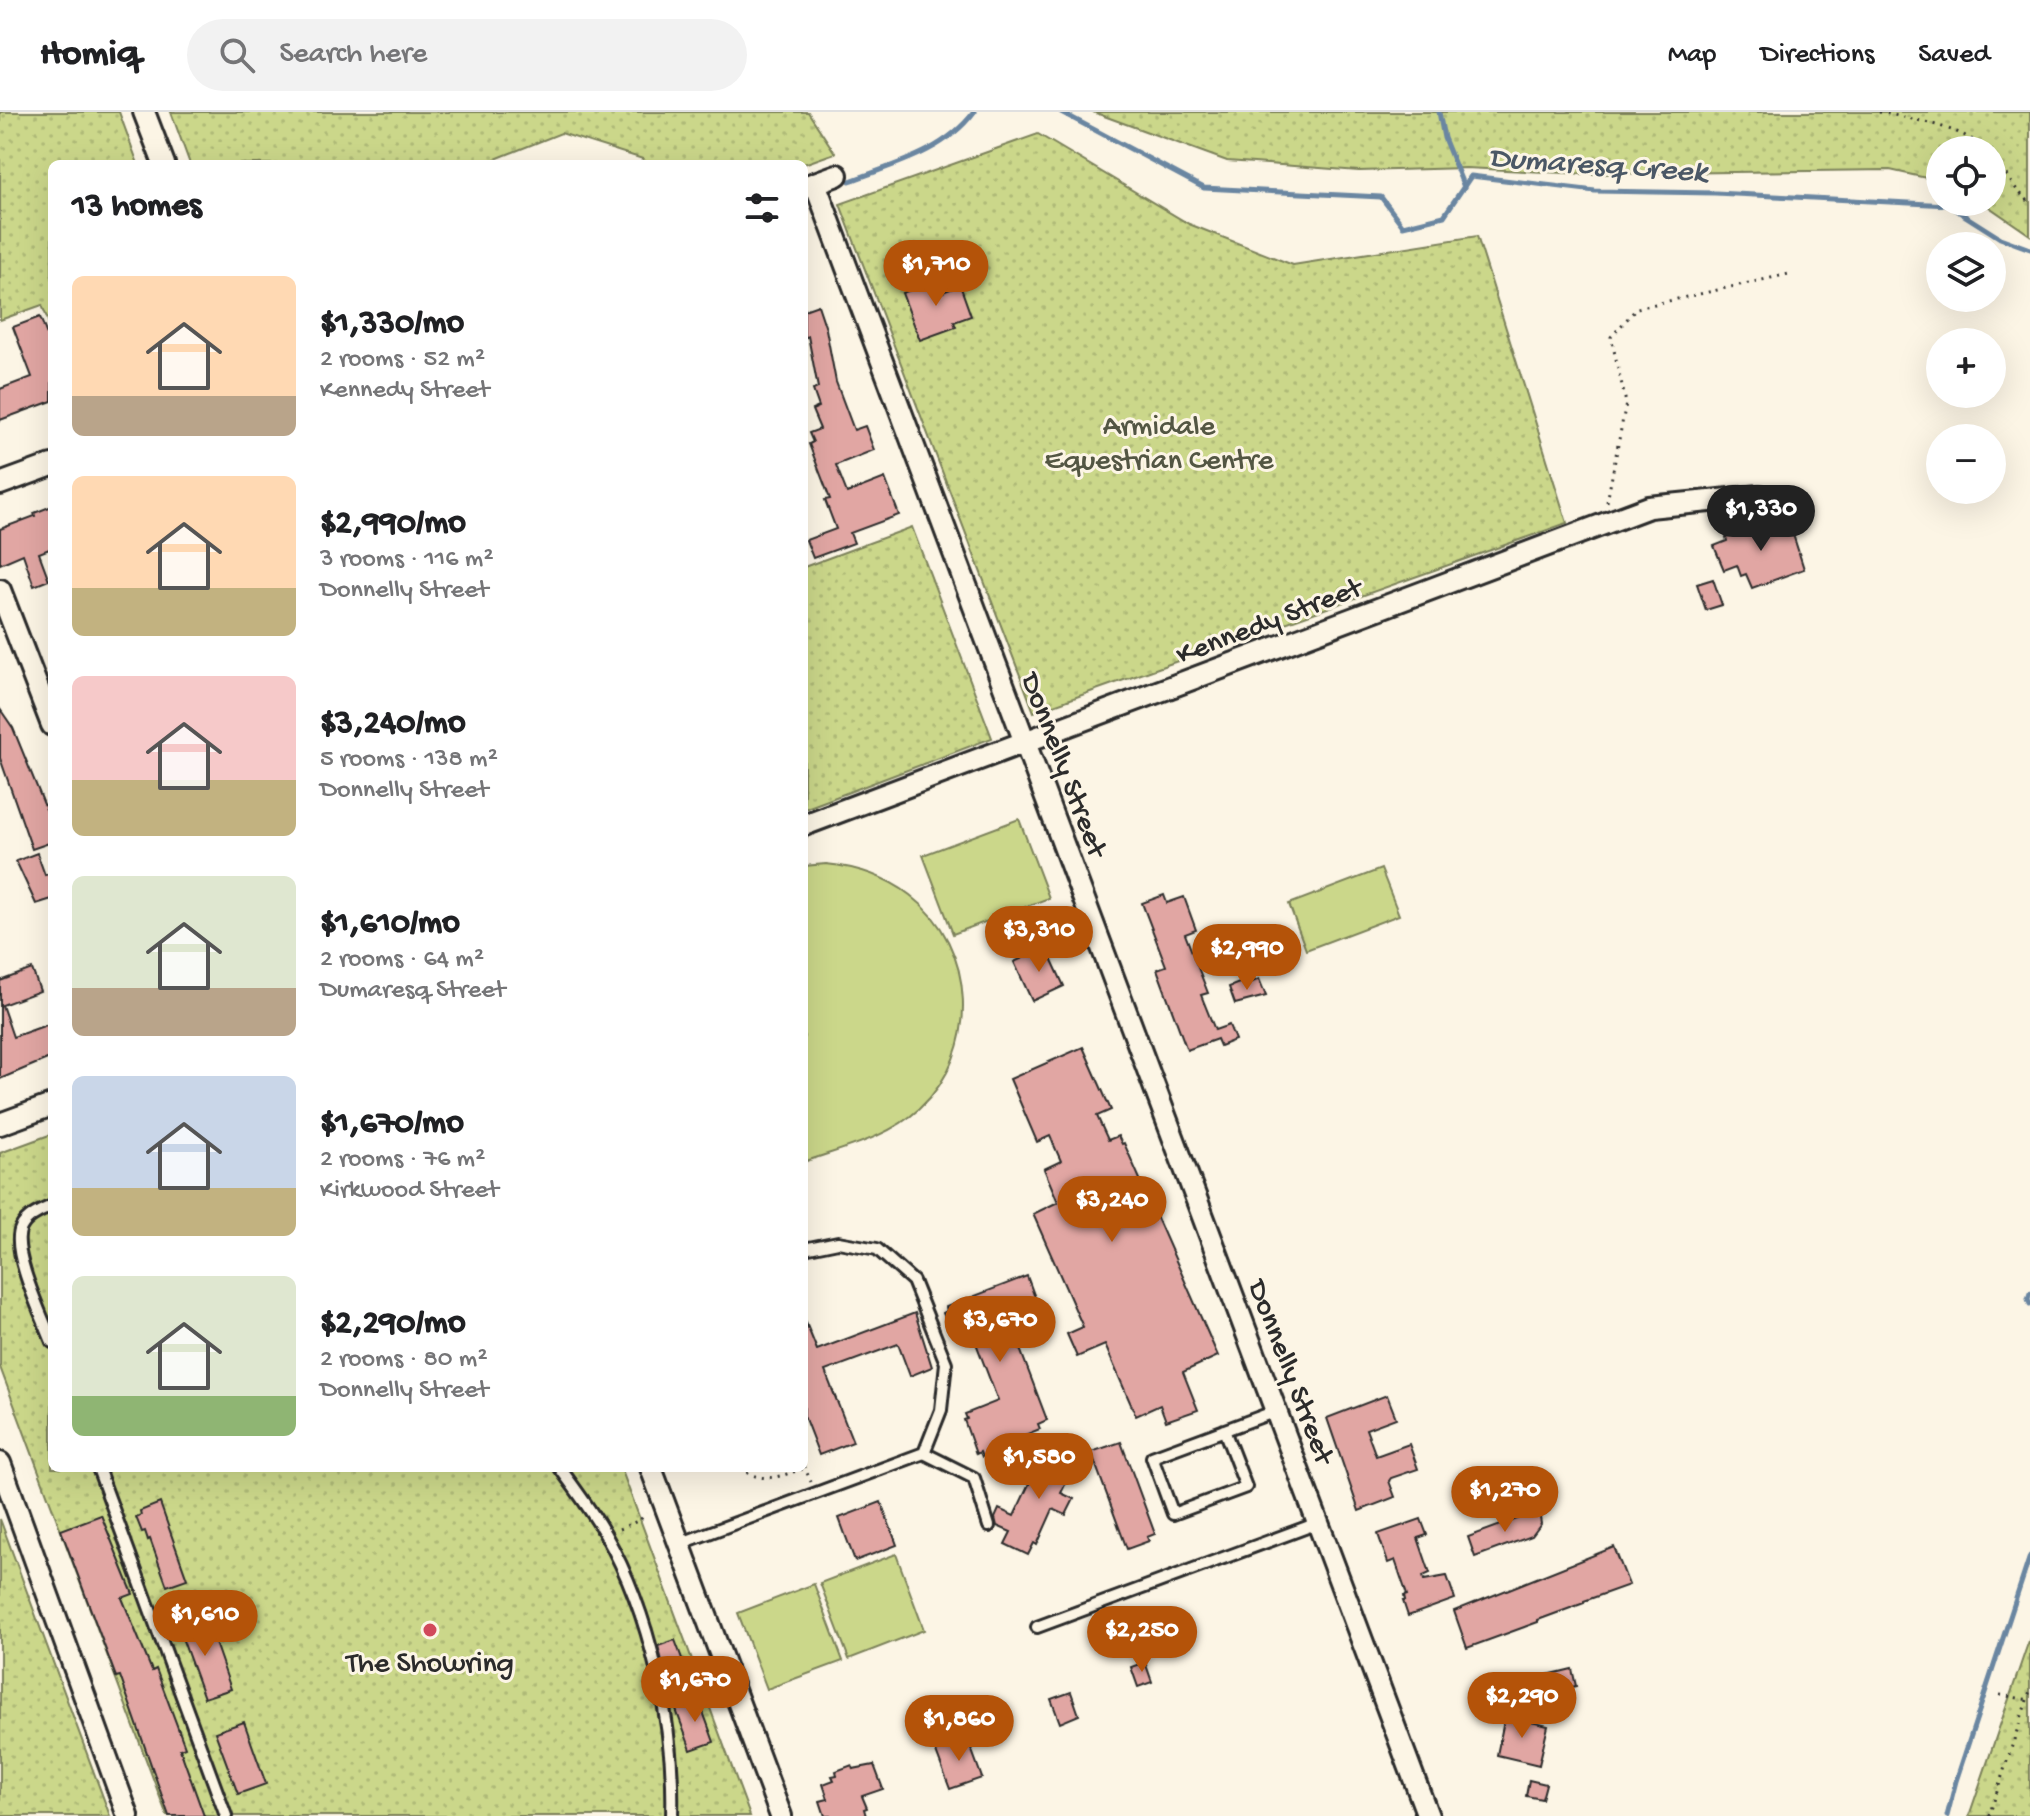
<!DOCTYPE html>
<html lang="en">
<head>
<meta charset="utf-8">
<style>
	body { margin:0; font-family:"Gochi Hand",sans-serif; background:#f2f2f2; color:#202124; height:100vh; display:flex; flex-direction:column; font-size:30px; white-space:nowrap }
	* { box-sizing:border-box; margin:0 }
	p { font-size:26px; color:#757577 }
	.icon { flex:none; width:44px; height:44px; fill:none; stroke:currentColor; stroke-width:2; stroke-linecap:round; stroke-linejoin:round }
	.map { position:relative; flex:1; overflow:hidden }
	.details { position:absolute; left:48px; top:48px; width:760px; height:1312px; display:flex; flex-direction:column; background:#fff; border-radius:12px; box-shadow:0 8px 32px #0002 }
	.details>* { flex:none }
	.buttons { position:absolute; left:1926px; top:24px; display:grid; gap:16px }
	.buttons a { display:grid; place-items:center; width:80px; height:80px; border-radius:50%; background:#fff; box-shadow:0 8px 32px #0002; font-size:40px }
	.price { position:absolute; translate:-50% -68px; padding:0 18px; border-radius:28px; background:#b45309; color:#fff; font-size:26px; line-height:52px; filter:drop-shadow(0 2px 4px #0008) }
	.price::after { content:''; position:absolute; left:50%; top:48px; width:24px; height:18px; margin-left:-12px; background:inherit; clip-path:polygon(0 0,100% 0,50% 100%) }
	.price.current { background:#222; color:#fff }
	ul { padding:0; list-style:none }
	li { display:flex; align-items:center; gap:24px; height:200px; padding:0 24px }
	li span { display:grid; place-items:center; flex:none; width:224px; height:160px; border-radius:12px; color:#555 }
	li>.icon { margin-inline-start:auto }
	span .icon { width:96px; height:96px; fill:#fffc; stroke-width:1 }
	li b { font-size:34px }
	h2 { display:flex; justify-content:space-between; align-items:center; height:96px; padding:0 24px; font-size:34px }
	header { display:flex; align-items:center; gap:48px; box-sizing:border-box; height:112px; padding:0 40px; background:#fff; border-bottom:2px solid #e0e0e0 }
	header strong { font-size:38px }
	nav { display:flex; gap:44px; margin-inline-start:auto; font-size:28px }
	.search { width:560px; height:72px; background:#f2f2f2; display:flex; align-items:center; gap:20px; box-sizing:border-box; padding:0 28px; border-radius:44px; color:#757577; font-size:30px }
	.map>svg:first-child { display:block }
</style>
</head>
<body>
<header>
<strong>Homiq</strong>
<div class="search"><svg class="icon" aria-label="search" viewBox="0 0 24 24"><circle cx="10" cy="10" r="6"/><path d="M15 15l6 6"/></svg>Search here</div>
<nav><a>Map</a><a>Directions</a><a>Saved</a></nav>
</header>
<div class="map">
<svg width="2030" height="1704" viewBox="0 0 2030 1704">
	<defs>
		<pattern id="park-dots" width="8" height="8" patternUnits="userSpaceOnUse" patternTransform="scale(2)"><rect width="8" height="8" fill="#cbd78a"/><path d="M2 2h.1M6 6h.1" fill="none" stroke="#aeb977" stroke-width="1.8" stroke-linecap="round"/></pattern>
	</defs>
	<rect width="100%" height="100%" fill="#fcf5e5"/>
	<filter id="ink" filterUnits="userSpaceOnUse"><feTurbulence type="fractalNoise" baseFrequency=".0125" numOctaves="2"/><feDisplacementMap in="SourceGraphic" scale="16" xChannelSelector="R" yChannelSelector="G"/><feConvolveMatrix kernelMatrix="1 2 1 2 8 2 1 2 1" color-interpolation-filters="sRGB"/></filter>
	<g filter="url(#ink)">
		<g fill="#cbd78a" stroke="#7b815a" stroke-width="2">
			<polygon points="1019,707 1049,786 953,822 923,743"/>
			<path d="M826,752C857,755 885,764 910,783C977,834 981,940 919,997C888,1026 843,1036 804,1050V754Z"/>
			<polygon points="1381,757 1399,803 1306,838 1289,792"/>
			<polygon points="896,1442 924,1518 849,1547 820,1471"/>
			<polygon points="814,1472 843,1549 767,1577 738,1501"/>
		</g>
		<g fill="url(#park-dots)" stroke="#7b815a" stroke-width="2">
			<polygon points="0,0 119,0 138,52 52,52 52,219 42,193 0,208"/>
			<polygon points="171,0 808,0 835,41 804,52 645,52 643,47 561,21 483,52 190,52"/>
			<polygon points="1093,0 2030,0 2030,123 1982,90 1992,90 1992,38 1940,38 1940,69 1890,58 1586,62 1466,56 1359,59 1227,49"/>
			<polygon points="1038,22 1189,112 1293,153 1477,124 1567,411 1034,600 840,92"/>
			<polygon points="912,415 992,626 804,697 804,455"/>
			<polygon points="52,1022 52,1356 621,1356 750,1704 167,1704 0,1255 0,1041"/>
			<polygon points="0,1407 110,1704 0,1704"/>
			<polygon points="2030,1526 2030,1704 1969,1704 2025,1540"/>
		</g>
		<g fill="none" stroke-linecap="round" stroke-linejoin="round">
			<g stroke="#6b86a1" stroke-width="5">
				<polyline points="1061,0 1204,76 1381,85 1403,114 1444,104 1471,64 1595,79 1715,81 1948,93 2000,126 2030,137"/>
				<polyline points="1439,0 1444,26 1464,75"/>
				<path d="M850,69C895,52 944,40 974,0"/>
				<polyline points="2030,1181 2028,1187 2030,1192"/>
				<polyline points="1947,1704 1956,1669 2030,1444"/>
			</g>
		</g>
		<g fill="#e1a6a3" stroke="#2b2b2b" stroke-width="2">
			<polygon points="938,168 943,180 960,173 971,204 954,210 956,215 920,228 902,181"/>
			<polygon points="818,193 826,217 836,270 854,318 865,314 874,338 836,353 847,381 885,366 899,403 850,421 854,431 813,446 806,428 836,417 825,388 830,387 809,332 813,330 809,321 820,317 812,298 819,295 813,278 818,276 808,224 804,226 804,198"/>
			<polygon points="40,205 52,236 52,289 0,308 0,277 32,265 13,215"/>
			<polygon points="52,394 52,436 39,441 49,468 34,474 23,442 0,452 0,417 35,404 34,401"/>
			<polygon points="1772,407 1777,418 1790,413 1804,457 1752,476 1746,462 1741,464 1737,453 1724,458 1714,434 1727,429 1726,425"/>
			<polygon points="1713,467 1722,493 1706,498 1697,472"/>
			<polygon points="0,597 13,616 52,712 52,730 32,737 0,646"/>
			<polygon points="37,741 45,763 52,761 52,787 36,792 16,749"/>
			<polygon points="1164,783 1167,791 1184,785 1196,818 1185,822 1208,881 1201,883 1215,918 1229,913 1235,928 1220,934 1217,927 1187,938 1157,857 1166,854 1142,791"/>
			<polygon points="1046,835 1064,874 1032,889 1014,850"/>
			<polygon points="32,857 40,879 2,893 13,925 52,911 52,945 0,967 0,869"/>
			<polygon points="1259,867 1266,884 1235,892 1229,875 1244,869 1246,873"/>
			<polygon points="1083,935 1111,998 1097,1004 1108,1028 1118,1024 1122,1032 1124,1031 1218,1244 1183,1260 1198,1298 1166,1309 1160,1293 1136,1304 1105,1233 1077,1245 1067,1222 1083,1215 1033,1102 1058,1090 1044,1057 1061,1049 1050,1024 1037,1030 1010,967"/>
			<polygon points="1027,1164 1041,1202 1011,1213 1047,1308 1038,1312 1040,1317 1002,1332 1003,1337 982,1345 980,1340 976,1342 964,1308 967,1307 965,1302 998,1289 971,1218 956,1223 955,1218 951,1220 943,1201 947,1199 946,1195"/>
			<polygon points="915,1201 932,1255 910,1264 898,1232 825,1259 853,1330 819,1343 804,1304 804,1206 817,1238"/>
			<polygon points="1387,1283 1396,1306 1366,1317 1376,1344 1409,1332 1418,1357 1391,1366 1389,1369 1395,1385 1359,1399 1327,1306"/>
			<polygon points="1121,1330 1155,1422 1147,1425 1149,1429 1127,1437 1091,1340"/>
			<polygon points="1048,1332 1078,1346 1061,1381 1074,1387 1066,1403 1053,1397 1037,1433 1034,1431 1028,1443 1005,1432 1011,1420 997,1414 995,1406 999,1397 1014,1404"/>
			<polygon points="881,1390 897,1433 855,1449 839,1406"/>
			<polygon points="160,1391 187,1467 167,1474 150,1427 148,1428 145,1419 142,1420 136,1405 141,1403 140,1399"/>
			<polygon points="1539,1399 1541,1412 1532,1424 1475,1445 1468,1425"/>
			<polygon points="101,1403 133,1482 122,1486 152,1559 156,1557 185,1635 180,1637 204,1704 169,1704 120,1564 116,1565 61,1418"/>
			<polygon points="1421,1407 1427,1423 1418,1426 1430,1461 1423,1464 1424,1468 1447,1464 1455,1487 1408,1504 1403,1489 1405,1489 1404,1484 1407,1483 1395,1448 1388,1451 1378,1422"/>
			<polygon points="1614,1435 1629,1473 1584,1489 1584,1491 1538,1508 1538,1510 1467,1536 1454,1499"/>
			<polygon points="206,1505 231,1577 204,1586 181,1523 185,1522 182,1513"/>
			<polygon points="675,1528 684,1552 665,1560 658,1534"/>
			<polygon points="1145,1550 1152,1570 1138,1575 1131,1555"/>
			<polygon points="1572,1557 1576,1574 1544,1582 1545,1586 1527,1590 1522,1569"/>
			<polygon points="1071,1580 1079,1603 1060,1611 1051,1587"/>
			<polygon points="698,1586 714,1630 691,1638 675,1595"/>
			<polygon points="1505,1604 1548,1614 1539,1653 1497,1643"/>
			<polygon points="244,1610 266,1672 238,1682 215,1620"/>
			<polygon points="967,1625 982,1666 950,1677 935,1637"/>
			<polygon points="852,1653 853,1657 874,1653 883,1677 862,1684 867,1696 864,1697 866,1704 825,1704 820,1689 828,1687 823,1672 834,1668 832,1664 837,1663 836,1659"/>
			<polygon points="1529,1668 1546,1672 1542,1687 1526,1684"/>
		</g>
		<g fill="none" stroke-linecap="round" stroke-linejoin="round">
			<g stroke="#2b2b2b" stroke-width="16">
				<g id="lane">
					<path d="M52,1094C41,1099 27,1104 21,1116C10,1138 43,1206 52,1230"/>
					<polyline points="1224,1318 1246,1375 1173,1402 1152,1345 1276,1299"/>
					<polyline points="924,1341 974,1366 989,1414"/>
					<polyline points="98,1356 226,1704"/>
					<path d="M560,1356C575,1377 592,1399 605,1422C650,1500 675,1614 672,1704"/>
					<polyline points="679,1432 924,1341 941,1298 946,1251 913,1169 877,1137 838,1130 804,1137"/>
					<polyline points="1037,1515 1318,1411"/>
				</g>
			</g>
			<g stroke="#2b2b2b" stroke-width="26">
				<g id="street">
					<polyline points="144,0 164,52"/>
					<polyline points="815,71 1428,1704"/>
					<polyline points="804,75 837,63"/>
					<polyline points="0,372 52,353"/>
					<polyline points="0,478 52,613"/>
					<polyline points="804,713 1649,395 1760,384"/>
					<polyline points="0,1012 52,993"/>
					<polyline points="0,1351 128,1704"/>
					<polyline points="651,1356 781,1704"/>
				</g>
			</g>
			<g stroke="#2b2b2b" stroke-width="3" stroke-dasharray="2 6" stroke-linecap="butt">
				<path d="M1879,0C1916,8 1958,14 1988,38"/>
				<polyline points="1992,43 2017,78 2030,91"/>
				<polyline points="1607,390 1626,291 1611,225 1637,196 1793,161"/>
				<polyline points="804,1354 811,1370"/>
				<path d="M740,1356C762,1373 781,1364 805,1356"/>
				<polyline points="619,1417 640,1408 646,1401"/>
				<polyline points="2000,1583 2030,1588"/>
				<polyline points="1989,1704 2030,1579"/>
			</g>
			<use href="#lane" stroke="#fcf5e5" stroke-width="10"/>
			<use href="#street" stroke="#fcf5e5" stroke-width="20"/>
		</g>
	</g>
	<circle fill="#d1495b" stroke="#fcf5e5" stroke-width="3" cx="430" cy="1518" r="8"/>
	<g text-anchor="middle" stroke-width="6" stroke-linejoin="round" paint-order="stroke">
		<g font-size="30" fill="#535643" stroke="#fcf5e5">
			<text x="1159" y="322">Armidale<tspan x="1159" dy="34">Equestrian Centre</tspan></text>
		</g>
		<g font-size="30" fill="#2b2b2b" stroke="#fcf5e5">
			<text transform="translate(1268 507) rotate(-21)" y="10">Kennedy Street</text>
			<text transform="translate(1066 652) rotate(69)" y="10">Donnelly Street</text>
			<text transform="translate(1293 1259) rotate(69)" y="10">Donnelly Street</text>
		</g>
		<g font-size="30" fill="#2b2b2b" stroke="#fcf5e5">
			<text x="430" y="1559">The Showring</text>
		</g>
		<g font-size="32" font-style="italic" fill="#4b5866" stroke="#fcf5e5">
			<text transform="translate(1598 50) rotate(4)" y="11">Dumaresq Creek</text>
		</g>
	</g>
</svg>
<div class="buttons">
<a><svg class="icon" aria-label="locate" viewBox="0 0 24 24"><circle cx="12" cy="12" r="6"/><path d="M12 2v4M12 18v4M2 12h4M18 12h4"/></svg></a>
<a><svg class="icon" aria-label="layers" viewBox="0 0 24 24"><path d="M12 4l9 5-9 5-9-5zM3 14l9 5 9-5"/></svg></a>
<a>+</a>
<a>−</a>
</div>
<b class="price" style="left:936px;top:196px">$1,710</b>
<b class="price current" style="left:1761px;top:441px">$1,330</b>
<b class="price" style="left:1039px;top:862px">$3,310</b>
<b class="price" style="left:1247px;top:880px">$2,990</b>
<b class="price" style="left:1112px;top:1132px">$3,240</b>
<b class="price" style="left:1000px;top:1252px">$3,670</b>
<b class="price" style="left:1039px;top:1389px">$1,580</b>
<b class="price" style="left:1505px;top:1422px">$1,270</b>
<b class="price" style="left:205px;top:1546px">$1,610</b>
<b class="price" style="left:1142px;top:1562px">$2,250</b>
<b class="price" style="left:695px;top:1612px">$1,670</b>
<b class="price" style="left:1522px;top:1628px">$2,290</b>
<b class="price" style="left:959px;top:1651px">$1,860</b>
<section class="details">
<h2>13 homes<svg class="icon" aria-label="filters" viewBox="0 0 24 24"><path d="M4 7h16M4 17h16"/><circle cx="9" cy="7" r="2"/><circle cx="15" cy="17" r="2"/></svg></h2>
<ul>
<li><span style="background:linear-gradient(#ffd9b3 75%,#b9a48a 0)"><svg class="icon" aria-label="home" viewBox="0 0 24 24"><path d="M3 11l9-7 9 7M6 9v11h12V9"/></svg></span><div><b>$1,330/mo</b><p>2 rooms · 52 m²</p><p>Kennedy Street</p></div></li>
<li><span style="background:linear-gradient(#ffd9b3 70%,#c2b280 0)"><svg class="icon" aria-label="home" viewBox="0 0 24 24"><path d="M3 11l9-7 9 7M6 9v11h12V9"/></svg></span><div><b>$2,990/mo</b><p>3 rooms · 116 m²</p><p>Donnelly Street</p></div></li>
<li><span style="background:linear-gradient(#f6c9c9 65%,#c2b280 0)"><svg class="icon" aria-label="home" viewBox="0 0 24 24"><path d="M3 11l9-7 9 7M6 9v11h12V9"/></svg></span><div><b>$3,240/mo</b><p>5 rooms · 138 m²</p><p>Donnelly Street</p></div></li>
<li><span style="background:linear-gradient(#dfe7d0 70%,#b9a48a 0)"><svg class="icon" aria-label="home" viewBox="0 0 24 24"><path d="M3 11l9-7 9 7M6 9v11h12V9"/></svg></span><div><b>$1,610/mo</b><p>2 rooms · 64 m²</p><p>Dumaresq Street</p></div></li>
<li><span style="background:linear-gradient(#c9d6e8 70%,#c2b280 0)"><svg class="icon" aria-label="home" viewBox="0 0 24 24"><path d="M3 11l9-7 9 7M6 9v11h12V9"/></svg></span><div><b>$1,670/mo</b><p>2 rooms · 76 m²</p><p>Kirkwood Street</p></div></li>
<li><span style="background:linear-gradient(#dfe7d0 75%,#8fb573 0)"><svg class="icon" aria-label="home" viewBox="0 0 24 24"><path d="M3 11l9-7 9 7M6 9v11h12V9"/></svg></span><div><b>$2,290/mo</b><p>2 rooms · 80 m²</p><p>Donnelly Street</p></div></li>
</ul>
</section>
</div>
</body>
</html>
